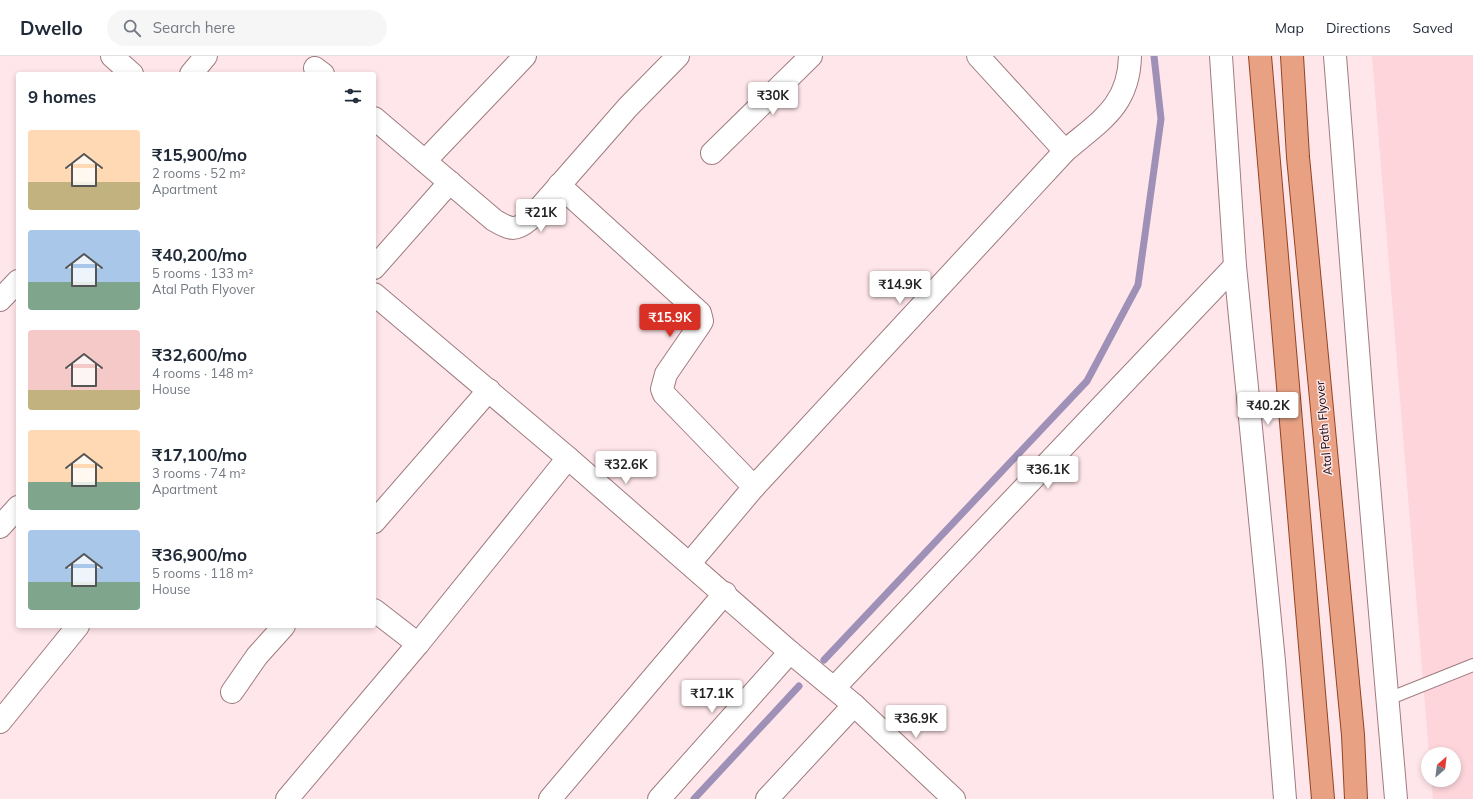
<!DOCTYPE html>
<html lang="en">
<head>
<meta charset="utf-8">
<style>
	body { margin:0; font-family:Mulish,sans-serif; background:#f6f6f7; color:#1f2937; height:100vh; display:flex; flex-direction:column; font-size:15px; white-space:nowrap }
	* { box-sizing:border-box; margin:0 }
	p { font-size:13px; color:#747a83 }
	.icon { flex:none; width:22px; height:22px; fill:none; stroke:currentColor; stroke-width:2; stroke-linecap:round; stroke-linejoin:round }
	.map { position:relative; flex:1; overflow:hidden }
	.panel { position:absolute; left:16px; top:16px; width:360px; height:556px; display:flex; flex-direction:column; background:#fff; border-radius:4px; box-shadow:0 2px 6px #0003 }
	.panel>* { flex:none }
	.needle { width:26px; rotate:28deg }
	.tools { position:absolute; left:1421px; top:691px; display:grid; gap:8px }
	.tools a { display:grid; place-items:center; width:40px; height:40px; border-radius:50%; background:#fff; box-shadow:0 2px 6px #0003; font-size:20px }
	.price { position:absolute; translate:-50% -34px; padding:0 9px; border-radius:4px; background:#fff; color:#222; font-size:13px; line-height:26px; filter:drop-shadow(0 1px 2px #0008) }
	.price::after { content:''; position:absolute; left:50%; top:24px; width:12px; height:9px; margin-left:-6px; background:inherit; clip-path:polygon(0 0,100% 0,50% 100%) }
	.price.selected { background:#d93025; color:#fff }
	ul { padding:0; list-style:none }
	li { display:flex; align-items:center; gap:12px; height:100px; padding:0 12px }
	li span { display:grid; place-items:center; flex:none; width:112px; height:80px; border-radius:4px; color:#555 }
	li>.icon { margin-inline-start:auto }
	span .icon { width:48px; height:48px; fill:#fffc; stroke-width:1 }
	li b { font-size:17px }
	h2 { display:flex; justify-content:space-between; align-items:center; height:48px; padding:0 12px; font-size:17px }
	header { display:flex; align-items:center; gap:24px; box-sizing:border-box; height:56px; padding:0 20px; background:#fff; border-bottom:1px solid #e0e1e3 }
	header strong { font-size:19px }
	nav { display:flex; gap:22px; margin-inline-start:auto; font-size:14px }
	.search { width:280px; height:36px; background:#f6f6f7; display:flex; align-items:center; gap:10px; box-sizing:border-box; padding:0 14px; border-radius:22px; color:#747a83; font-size:15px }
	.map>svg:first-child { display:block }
</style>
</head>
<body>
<header>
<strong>Dwello</strong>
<div class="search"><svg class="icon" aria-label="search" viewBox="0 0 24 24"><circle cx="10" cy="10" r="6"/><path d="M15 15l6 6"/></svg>Search here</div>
<nav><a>Map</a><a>Directions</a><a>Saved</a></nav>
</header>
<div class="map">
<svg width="1473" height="743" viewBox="0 0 1473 743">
	<rect width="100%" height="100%" fill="#ffe6ea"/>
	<polygon fill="#fdd5db" points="1372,0 1473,0 1473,743 1433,743 1431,724 1454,724 1454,698 1429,698"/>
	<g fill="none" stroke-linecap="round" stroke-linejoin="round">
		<g stroke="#9e90b6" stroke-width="7">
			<polyline points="824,604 1087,325 1138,229 1161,63 1154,0"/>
			<polyline points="694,743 799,630"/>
		</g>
		<g stroke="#9f7b80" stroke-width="14">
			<polyline id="service" points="1388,643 1473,609"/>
		</g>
		<g stroke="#9f7b80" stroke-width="24">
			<g id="minor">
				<polyline points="978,0 1065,95"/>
				<polyline points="315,12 323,18"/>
				<polyline points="191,18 206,0"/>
				<path d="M374,62L494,164C509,173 515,176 529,164L628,51L678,0"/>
				<polyline points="712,97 811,0"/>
				<polyline points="425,105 525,0"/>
				<polyline points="559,129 700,257 702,265 699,270 666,318 662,333 664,338 754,431"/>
				<polyline points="374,212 450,126"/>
				<polyline points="0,244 18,225"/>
				<polyline points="374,466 489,334"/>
				<polyline points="0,471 18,451"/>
				<path d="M690,507L754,431L1065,95C1100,65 1129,50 1130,0"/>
				<polyline points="374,554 418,588"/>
				<polyline points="834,632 1235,210"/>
				<polyline points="232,636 257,600 284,570"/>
				<polyline points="0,666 78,570"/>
				<polyline points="287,743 418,588 568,402"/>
				<polyline points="550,743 725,537"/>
				<polyline points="659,743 790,596"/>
			</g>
		</g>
		<g stroke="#9f7b80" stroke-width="24">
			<g id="tertiary">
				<polyline points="112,0 132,18"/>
				<polyline points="1221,0 1235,210 1274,605 1285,743"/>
				<polyline points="1335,0 1363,358 1396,743"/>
				<polyline points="374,238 568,402 790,596 854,649 954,743"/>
				<polyline points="767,743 854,649"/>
			</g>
		</g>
		<g stroke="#934322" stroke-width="24">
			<g id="primary">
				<polyline points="1260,0 1323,743"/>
				<polyline points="1292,0 1298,101 1353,679 1356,743"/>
			</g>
		</g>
		<use href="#service" stroke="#fff" stroke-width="12"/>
		<use href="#minor" stroke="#fff" stroke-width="22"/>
		<use href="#tertiary" stroke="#fff" stroke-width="22"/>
		<use href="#primary" stroke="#e8a283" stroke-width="22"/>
	</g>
	<g text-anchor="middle" stroke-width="3" stroke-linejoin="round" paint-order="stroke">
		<g font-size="12" fill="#130709" stroke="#ffe6ea">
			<text transform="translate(1324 372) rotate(-95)" y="4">Atal Path Flyover</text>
		</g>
	</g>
</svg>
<div class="tools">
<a><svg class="needle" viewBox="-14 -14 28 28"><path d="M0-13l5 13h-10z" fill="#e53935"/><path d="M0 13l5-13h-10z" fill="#747a83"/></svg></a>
</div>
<b class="price" style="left:773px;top:60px">₹30K</b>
<b class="price" style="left:541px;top:177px">₹21K</b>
<b class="price" style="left:900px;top:249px">₹14.9K</b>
<b class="price selected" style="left:670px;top:282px">₹15.9K</b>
<b class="price" style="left:1268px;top:370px">₹40.2K</b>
<b class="price" style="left:626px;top:429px">₹32.6K</b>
<b class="price" style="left:1048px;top:434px">₹36.1K</b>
<b class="price" style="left:712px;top:658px">₹17.1K</b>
<b class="price" style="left:916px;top:683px">₹36.9K</b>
<section class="panel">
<h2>9 homes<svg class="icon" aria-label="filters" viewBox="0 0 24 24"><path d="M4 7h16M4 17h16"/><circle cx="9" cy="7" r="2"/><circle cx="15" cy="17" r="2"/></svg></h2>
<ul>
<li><span style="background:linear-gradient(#ffd9b3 65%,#c2b280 0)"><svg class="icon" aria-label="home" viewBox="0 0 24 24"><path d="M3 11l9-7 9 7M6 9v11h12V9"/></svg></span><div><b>₹15,900/mo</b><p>2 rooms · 52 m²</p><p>Apartment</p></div></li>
<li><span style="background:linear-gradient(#a9c7e8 65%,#7fa58c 0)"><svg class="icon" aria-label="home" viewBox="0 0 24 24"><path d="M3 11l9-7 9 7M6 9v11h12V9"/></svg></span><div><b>₹40,200/mo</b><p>5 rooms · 133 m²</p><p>Atal Path Flyover</p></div></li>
<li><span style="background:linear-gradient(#f6c9c9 75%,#c2b280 0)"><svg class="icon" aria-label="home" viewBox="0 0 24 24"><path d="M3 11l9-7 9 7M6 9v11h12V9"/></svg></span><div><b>₹32,600/mo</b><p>4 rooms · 148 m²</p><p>House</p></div></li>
<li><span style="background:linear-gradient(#ffd9b3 65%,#7fa58c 0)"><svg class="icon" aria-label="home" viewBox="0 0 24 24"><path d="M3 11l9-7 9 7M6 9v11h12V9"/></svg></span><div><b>₹17,100/mo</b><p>3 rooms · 74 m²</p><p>Apartment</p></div></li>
<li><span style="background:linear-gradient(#a9c7e8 65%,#7fa58c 0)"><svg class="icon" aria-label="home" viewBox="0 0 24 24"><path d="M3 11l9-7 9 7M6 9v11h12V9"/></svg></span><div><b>₹36,900/mo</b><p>5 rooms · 118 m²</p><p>House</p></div></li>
</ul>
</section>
</div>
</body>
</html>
